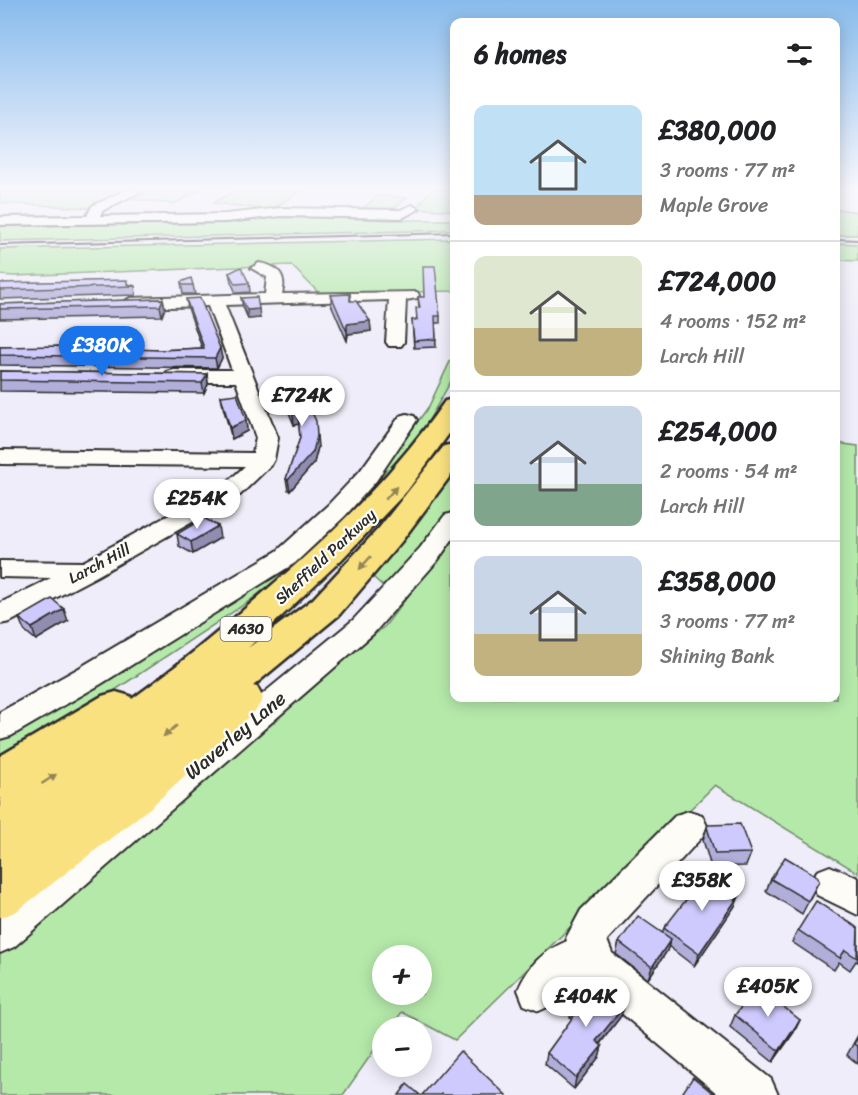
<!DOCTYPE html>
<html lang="en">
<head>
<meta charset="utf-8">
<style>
	body { margin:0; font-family:Sriracha,sans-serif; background:#f2f2f2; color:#202124; height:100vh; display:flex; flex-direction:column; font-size:22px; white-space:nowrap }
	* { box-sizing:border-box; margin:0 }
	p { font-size:20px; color:#757577 }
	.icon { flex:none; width:33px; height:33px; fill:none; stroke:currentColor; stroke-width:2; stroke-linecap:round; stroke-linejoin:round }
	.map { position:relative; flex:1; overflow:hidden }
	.details { position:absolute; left:450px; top:18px; width:390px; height:684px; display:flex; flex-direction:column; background:#fff; border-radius:12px; box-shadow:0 3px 15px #0003 }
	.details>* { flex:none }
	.buttons { position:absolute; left:372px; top:945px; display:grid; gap:12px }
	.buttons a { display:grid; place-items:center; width:60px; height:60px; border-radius:50%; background:#fff; box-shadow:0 3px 15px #0003; font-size:30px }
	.price { position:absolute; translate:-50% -51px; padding:0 14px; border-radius:21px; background:#fff; color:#222; font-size:20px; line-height:39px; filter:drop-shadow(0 2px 3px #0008) }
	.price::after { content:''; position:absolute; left:50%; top:36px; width:18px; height:14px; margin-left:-9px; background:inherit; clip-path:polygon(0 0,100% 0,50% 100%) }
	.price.on { background:#1a73e8; color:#fff }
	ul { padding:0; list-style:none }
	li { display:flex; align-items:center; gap:18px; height:150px; padding:0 24px }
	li+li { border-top:2px solid #e0e0e0 }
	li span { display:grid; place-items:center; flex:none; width:168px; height:120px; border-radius:12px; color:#555 }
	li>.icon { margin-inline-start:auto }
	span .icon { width:72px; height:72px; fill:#fffc; stroke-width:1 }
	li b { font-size:26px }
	h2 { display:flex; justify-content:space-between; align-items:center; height:72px; padding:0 24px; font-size:26px }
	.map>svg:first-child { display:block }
</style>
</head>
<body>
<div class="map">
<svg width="858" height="1095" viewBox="0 0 858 1095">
	<rect width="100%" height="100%" fill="#efedf9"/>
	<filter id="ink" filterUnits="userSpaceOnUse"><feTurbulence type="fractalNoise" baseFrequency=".0167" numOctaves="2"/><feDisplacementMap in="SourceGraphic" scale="12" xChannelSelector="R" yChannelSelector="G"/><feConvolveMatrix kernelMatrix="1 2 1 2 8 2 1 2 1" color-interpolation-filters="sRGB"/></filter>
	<g filter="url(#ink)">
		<g fill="#b5e9aa" stroke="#708a6a" stroke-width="1.5" fill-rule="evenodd">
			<polygon points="0,189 127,189 90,208 0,203"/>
			<polygon points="153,189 202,189 174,204 133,199"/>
			<polygon points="238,189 304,189 271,210 213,203"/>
			<polygon points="432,189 454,189 454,211 416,208"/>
			<polygon points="379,195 407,198 389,213 361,210"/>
			<polygon points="836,209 858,212 858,235 836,235"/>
			<polygon points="320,216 392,220 454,220 454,230 0,241 0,225"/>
			<polygon points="454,239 454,291 320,294 291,265 14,276 0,275 0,249"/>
			<polygon points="836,243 858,244 858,261 836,260"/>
			<polygon points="454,353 454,376 419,437 372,492 305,557 248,602 73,718 0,760 0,737 300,553 403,442 429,406"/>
			<path d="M836,443L858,446V873L715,785L455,1040L402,1012L391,1027L382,1028V1039L343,1095H0V946L385,626L454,536V698H836ZM382,956H422V994H382Z"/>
			<polygon points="454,469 454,508 438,531 386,589 373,577"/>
		</g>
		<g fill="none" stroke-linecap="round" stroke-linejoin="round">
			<g stroke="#2b2b2b" stroke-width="4">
				<g id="minor">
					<polygon points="128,189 145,189 102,211 100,216 226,214 281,208 400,210 412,205 419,209 402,218 281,216 226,222 0,225 0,217 87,216 92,206"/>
					<path d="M259,263C278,266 287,275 282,294L417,292L419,295L417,298L406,300L404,342L401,346H389L386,342L389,300L225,305L278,438L274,460L271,465L240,495L97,576L10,622L0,624V603L51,578L0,577V561L83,562L224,485L245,466L0,464V450L253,453L256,438L236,382H174L167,380L164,376L167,372L174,370H232L208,306L130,308L122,303L130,298L265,294L267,277L251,268Z"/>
					<polygon points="407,414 414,416 417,420 376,481 345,516 295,563 101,684 11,736 0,739 0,712 79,668 277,551 328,505 360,471 400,416"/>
					<polygon points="454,513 454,537 438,560 373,634 14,947 0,953 0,909 353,620 420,548 445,515"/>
					<path d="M689,811L702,815L707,826L702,837L607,940L612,953L771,1079L778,1095H719L583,981L580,976C562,989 561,1002 539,1011L524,1005L518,990C528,966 543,951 567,941L566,938L581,910L676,815Z"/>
					<polygon points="830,866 858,878 858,915 817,895 811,883 817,871"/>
				</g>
			</g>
			<g stroke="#2b2b2b" stroke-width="5">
				<path id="highway" d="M454,399V427L407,491L341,560L248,648L313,599L379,528L444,446L454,444V471L401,542L339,615L253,686L257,687L263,698L257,709L151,807L17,911L0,918V756L102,696L116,692L130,696L132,699C178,666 221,630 263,593C331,535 394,475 445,401Z"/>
			</g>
			<use href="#minor" fill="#fdfcf7" fill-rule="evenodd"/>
			<use href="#highway" fill="#fae180" fill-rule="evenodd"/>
			<g stroke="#2b2b2b" stroke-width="2">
				<polyline points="836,239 858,240"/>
				<polyline points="0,245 454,233"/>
			</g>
		</g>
		<g fill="#b2aeda" stroke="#2b2b2b" stroke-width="1.5">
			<polygon points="229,273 249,283 250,292 236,293 231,282"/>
			<polygon points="181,282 193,285 195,294 183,294"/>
			<polygon points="0,283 128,284 135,286 136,295 0,299"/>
			<polygon points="350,294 351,301 370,321 371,331 348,334 347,341 331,304 331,295"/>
			<polygon points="418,297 424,297 440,316 440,323 435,323 436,347 414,348 412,320 417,320 419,308"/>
			<polygon points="241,298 260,318 248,319 243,307"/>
			<polygon points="163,299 165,308 162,316 0,319 0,304"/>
			<polygon points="186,299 222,358 217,368 0,365 0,347 159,350 202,348 188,308"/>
			<polygon points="0,371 207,374 208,384 204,393 0,391"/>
			<polygon points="282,387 318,447 314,463 290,491 288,490 286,479 300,438 299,424 294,425 283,398"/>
			<polygon points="221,396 246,420 247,431 232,439 223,407"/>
			<polygon points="177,534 220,538 193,554 179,546"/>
			<polygon points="19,618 68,621 36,640 24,630"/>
			<polygon points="707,827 751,853 746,866 711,867 703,840"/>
			<polygon points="771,879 819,881 802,914 766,891"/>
			<polygon points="740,894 735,906 694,966 668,946 667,951 648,979 616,954 619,942 662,933 664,928"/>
			<polygon points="858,928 858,962 856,961 850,970 839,962 834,970 792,942 798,930"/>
			<polygon points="572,1005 621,1016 600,1044 602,1046 599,1057 574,1089 545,1064 547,1053 572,1019 570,1017"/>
			<polygon points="735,1015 800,1020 794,1032 773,1062 730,1027"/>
			<polygon points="858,1035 858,1064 847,1055"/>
		</g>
		<g fill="#918db1" stroke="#2b2b2b" stroke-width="1.5">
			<polygon points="163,299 165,308 162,316 160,306"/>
			<polygon points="259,309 260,318 248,319 247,310"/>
			<polygon points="370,321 371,331 348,334 347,341 347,324"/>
			<polygon points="220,348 222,358 217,368 215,358"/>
			<polygon points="207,374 208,384 204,393 202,383"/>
			<polygon points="298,413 299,424 294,425 293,414"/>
			<polygon points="246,420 247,431 232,439 230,428"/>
			<polygon points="317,436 318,447 314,463 290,491 288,480"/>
			<polygon points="218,526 220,538 193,554 191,542"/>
			<polygon points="64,609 68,621 36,640 32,628"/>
			<polygon points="740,894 735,906 694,966 699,954"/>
			<polygon points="671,939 667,951 648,979 652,967"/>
			<polygon points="625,1005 621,1016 593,1052 596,1041"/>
			<polygon points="800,1020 794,1032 773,1062 779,1051"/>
			<polygon points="602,1046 599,1057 574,1089 576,1078"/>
		</g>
		<g fill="#cfcafd" stroke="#2b2b2b" stroke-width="1.5">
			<polygon points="423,266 435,266 440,316 435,316 436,339 414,341 412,320 417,320 416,308 420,308 418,297 424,297"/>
			<polygon points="241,267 249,283 235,284 229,273"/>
			<polygon points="191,278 193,285 182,285 181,282"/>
			<polygon points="127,280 127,284 135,286 0,290 0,283"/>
			<polygon points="350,294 350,301 356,301 370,321 347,324 347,332 331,295"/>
			<polygon points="257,297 259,309 247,310 241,298"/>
			<polygon points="200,298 220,348 215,358 0,355 0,347 59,346 159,350 204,348 186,299"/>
			<polygon points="163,299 160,306 0,309 0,304"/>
			<polygon points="0,371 207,374 202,383 0,380"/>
			<polygon points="298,382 316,421 317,436 313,452 288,480 286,479 300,438 298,413 293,414 282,387 296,389"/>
			<polygon points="237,394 246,420 230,428 221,396"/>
			<polygon points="204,518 218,526 191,542 177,534"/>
			<polygon points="52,599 64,609 32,628 19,618"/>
			<polygon points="740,824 751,853 715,854 707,827 708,825"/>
			<polygon points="785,857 817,876 819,881 808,901 771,879"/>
			<polygon points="704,871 740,894 699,954 664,928 689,896"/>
			<polygon points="816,901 858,928 857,958 845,950 840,958 798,930"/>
			<polygon points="638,916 671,939 652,967 619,942"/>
			<polygon points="594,979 625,1005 596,1041 602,1046 576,1078 547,1053 578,1010 572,1005"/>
			<polygon points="757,986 800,1020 779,1051 735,1015"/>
			<polygon points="858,1037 858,1047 854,1044"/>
			<polygon points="460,1051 506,1095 442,1095 441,1094 440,1095 422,1095"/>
			<polygon points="693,1077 715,1095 681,1095"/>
			<polygon points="407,1084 420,1095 399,1095"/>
		</g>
		<defs><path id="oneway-solid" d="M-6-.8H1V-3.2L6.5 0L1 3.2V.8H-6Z" transform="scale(1.5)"/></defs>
		<g fill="#928656">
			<use href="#oneway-solid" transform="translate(391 493) rotate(-49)"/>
			<use href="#oneway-solid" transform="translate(365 563) rotate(132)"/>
			<use href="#oneway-solid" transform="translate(170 731) rotate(141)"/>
			<use href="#oneway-solid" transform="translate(49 779) rotate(-33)"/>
		</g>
	</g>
	<linearGradient id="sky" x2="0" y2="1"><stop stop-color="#88bbec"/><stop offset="0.55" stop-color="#f8f7fc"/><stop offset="1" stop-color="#f8f7fc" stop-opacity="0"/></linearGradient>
	<rect width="858" height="343" fill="url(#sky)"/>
	<g text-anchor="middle" stroke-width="4.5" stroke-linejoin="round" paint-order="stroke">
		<rect fill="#fdfcf7" stroke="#6a6a68" stroke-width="1.5" x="220.5" y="617" width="51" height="24" rx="4.5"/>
		<g font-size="15" font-weight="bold" fill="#2b2b2b">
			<text x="246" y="634">A630</text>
		</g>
		<g font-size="16" fill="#2b2b2b" stroke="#fdfcf7">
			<text transform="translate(325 556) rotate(-43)" y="6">Sheffield Parkway</text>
			<text transform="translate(99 563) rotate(-28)" y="6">Larch Hill</text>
		</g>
		<g font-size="20" fill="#2b2b2b" stroke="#fdfcf7">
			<text transform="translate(235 735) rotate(-40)" y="7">Waverley Lane</text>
		</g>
	</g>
</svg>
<div class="buttons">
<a>+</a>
<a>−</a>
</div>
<b class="price on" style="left:102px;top:377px">£380K</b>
<b class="price" style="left:302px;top:427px">£724K</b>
<b class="price" style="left:197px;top:530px">£254K</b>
<b class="price" style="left:702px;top:912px">£358K</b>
<b class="price" style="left:768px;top:1018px">£405K</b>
<b class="price" style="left:586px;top:1028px">£404K</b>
<section class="details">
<h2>6 homes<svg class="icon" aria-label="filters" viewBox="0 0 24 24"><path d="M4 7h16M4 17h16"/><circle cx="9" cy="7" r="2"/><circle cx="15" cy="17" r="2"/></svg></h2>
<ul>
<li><span style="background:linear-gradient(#bfe0f5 75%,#b9a48a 0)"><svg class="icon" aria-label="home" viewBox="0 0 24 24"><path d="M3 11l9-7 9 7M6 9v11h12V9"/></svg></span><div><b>£380,000</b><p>3 rooms · 77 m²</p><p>Maple Grove</p></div></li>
<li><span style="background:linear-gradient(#dfe7d0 60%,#c2b280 0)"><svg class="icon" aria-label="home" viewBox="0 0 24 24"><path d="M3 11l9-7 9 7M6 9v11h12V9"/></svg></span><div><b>£724,000</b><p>4 rooms · 152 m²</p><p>Larch Hill</p></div></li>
<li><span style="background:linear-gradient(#c9d6e8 65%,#7fa58c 0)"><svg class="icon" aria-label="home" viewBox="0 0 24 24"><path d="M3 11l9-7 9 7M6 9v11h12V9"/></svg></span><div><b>£254,000</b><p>2 rooms · 54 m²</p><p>Larch Hill</p></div></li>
<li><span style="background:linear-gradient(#c9d6e8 65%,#c2b280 0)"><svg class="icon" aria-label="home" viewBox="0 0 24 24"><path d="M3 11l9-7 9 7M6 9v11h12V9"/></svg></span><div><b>£358,000</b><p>3 rooms · 77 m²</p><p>Shining Bank</p></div></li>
</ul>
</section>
</div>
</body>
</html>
